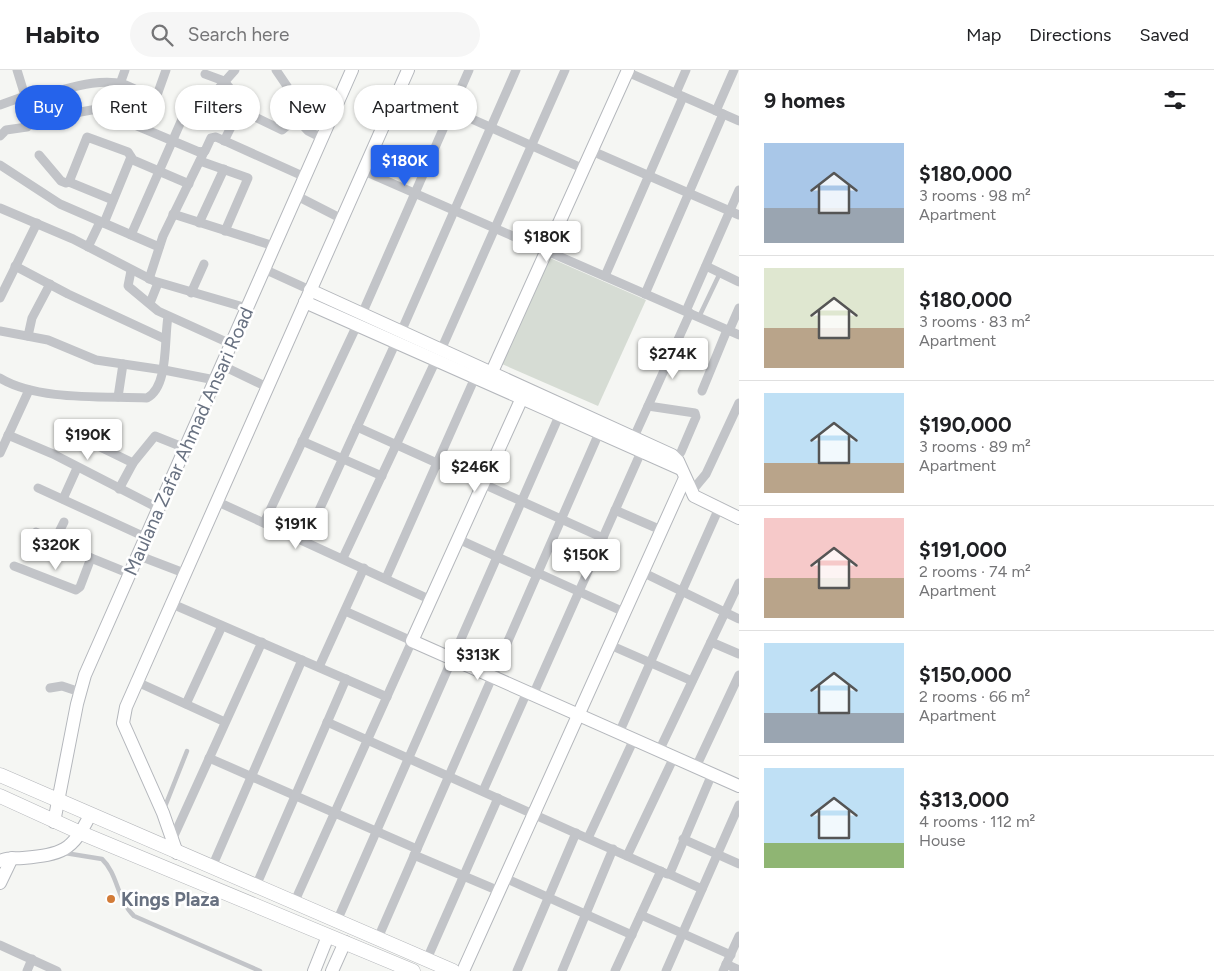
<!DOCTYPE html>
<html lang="en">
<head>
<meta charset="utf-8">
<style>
	body { margin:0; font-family:Figtree,sans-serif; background:#f6f6f6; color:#202124; height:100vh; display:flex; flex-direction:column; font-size:19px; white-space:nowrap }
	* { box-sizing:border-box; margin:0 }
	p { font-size:16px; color:#757577 }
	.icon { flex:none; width:28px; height:28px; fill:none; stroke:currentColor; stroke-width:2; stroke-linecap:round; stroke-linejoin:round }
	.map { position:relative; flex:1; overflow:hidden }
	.panel { display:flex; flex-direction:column; background:#fff; width:475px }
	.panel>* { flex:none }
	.banner { position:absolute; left:15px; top:15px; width:475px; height:45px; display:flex; gap:10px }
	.price { position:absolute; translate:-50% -42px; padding:0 11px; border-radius:5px; background:#fff; color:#222; font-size:16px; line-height:32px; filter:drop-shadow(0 1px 2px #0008) }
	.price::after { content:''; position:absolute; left:50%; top:30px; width:15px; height:11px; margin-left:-8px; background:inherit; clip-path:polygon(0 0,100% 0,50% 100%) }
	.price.current { background:#2563eb; color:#fff }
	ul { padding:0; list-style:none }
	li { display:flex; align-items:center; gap:15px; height:125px; padding:0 25px }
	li+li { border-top:1px solid #e0e0e0 }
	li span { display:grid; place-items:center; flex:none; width:140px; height:100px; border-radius:0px; color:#555 }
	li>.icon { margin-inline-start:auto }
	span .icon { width:60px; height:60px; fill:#fffc; stroke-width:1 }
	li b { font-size:21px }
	h2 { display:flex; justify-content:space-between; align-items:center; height:60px; padding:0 25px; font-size:21px }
	.chip { padding:0 18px; border-radius:22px; background:#fff; box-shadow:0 1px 4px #0004; font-size:18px; line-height:45px }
	.chip.current { background:#2563eb; color:#fff }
	header { display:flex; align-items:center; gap:30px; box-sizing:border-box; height:70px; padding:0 25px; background:#fff; border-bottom:1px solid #e0e0e0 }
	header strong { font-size:24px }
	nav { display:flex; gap:28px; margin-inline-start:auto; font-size:18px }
	.search { width:350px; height:45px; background:#f6f6f6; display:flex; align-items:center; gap:12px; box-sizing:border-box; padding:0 18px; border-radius:28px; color:#757577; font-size:19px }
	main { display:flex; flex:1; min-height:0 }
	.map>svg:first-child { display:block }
</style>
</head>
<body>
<header>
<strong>Habito</strong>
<div class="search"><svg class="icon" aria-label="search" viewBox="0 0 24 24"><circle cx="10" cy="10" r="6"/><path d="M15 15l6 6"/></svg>Search here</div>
<nav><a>Map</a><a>Directions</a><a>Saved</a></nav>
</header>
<main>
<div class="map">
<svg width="739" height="901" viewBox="0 0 739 901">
	<rect width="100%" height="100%" fill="#f5f6f3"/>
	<polygon fill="#d6dcd4" points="550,188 646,230 598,336 502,294"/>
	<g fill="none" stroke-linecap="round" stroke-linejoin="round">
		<g stroke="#b4b7bc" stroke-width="14">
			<g id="secondary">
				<polyline points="310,220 672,385 678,391 694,426 739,448"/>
				<polyline points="305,232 681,399"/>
				<polyline points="491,304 628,0"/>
				<polyline points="521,330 412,571 739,716"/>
				<polyline points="54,752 77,634 85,605 352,0"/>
				<polyline points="177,783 163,743 123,653 126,637 408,0"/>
				<path d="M0,791C8,787 15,789 23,788C62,784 72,782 90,745"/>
				<polyline points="0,813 12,788"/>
				<polyline points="314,901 328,866"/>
				<polyline points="332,901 345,872"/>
				<polyline points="463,901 685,408"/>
			</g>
		</g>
		<g stroke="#b5b7bb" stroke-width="15">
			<g id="primary">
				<polyline points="0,705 453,901"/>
				<polyline points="0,726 81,763 413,901"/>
			</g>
		</g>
		<g stroke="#c2c4c8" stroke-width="4.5">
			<polyline points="699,247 720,203"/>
			<polyline points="164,739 187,681"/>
			<path d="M65,783L102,789C118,804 117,830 134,846L260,901"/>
		</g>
		<g stroke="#c2c4c8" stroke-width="9">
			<polyline points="627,2 739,51"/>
			<polyline points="205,4 224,11 253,46 282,60 296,48 298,44 292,33 293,25 276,0"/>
			<polyline points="120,14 125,0"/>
			<polyline points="400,17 584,99"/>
			<path d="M61,20C80,15 104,9 123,14C134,18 145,25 156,28L166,0"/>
			<polyline points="676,23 686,0"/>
			<polyline points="0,35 25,26 17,0"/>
			<polyline points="716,41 734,0"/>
			<polyline points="205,43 219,18 235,0"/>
			<polyline points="296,48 308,61 322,68"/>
			<polyline points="130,52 142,23"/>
			<polyline points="0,66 6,60 27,57 37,50 97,39 199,82 205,81 211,68 216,67 305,107"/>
			<polyline points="224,71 242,35"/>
			<polyline points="592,81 739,145"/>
			<polyline points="39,85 61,111 66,113 69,112"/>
			<polyline points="200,91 248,108 225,161"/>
			<polyline points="0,95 60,134 159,177"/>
			<polyline points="364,101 739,265"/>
			<polyline points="297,126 342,149"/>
			<polyline points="113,130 69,112 87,67 128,82 133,90 189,114"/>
			<polyline points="0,138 73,169 154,211 247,238"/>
			<polyline points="173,144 274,176"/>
			<polyline points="104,153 131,87"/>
			<polyline points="199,153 224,99"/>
			<polyline points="131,165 190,31"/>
			<polyline points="88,177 100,152"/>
			<polyline points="15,196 68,224 165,269"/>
			<polyline points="706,196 739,212"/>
			<polyline points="264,199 310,220"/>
			<polyline points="131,201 128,216 158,241 231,274"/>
			<polyline points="605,206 683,27"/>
			<polyline points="149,209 163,166 204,82"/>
			<polyline points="191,223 204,194"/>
			<polyline points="645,224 723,44"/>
			<polyline points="0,228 37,153"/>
			<polyline points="150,233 158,213"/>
			<polyline points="686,241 739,120"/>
			<polyline points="362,244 469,0"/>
			<polyline points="0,261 48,270 96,290 164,300 215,310"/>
			<polyline points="729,261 739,238"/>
			<polyline points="401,262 516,0"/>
			<polyline points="28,266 32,248 50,214"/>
			<polyline points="441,280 565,0"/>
			<polyline points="221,295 267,317"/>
			<path d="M0,308C38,331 103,326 147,328C169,317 164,268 168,247"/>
			<polyline points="702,321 727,260"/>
			<polyline points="118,327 123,294"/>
			<polyline points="648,336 695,343 696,347 681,382 676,389"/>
			<polyline points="357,357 603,468"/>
			<polyline points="8,365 53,384 158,438"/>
			<polyline points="634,367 690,243"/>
			<polyline points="302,371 382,406"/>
			<polyline points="94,374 133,393"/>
			<polyline points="0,383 29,320"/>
			<polyline points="38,418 145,467"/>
			<polyline points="119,419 133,393 155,366 185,378"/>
			<polyline points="691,422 706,404 739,333"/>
			<polyline points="63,429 77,398"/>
			<polyline points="216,431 431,530"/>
			<polyline points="615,440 661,460"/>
			<polyline points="264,453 357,255"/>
			<polyline points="36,462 91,488 128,503"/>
			<polyline points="458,469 537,505"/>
			<polyline points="305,471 396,272"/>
			<polyline points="54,472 64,452"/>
			<polyline points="137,485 184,503"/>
			<polyline points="343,488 436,290"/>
			<polyline points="14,496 76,520 80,517 91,488"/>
			<polyline points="642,502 739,549"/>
			<polyline points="538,503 624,542"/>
			<polyline points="386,508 477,303"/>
			<polyline points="170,533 387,627"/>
			<polyline points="711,572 739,584"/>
			<polyline points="610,575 692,611"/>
			<polyline points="319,597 364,498"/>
			<polyline points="135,611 225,652"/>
			<polyline points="50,618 62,616 80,622"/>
			<polyline points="533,625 641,382"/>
			<polyline points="186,634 222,556"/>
			<polyline points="327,652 667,804 670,803 712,704"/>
			<polyline points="619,663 719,438"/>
			<polyline points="659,681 739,513"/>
			<polyline points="209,688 417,779"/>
			<polyline points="696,697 739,605"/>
			<polyline points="483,721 527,622"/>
			<polyline points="173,768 262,572"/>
			<polyline points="588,768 634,669"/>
			<polyline points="683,769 739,794"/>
			<polyline points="414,785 499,821"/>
			<polyline points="627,786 674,687"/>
			<polyline points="212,797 302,590"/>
			<polyline points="669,804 702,819"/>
			<polyline points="505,808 632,865"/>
			<polyline points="256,816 346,609"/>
			<polyline points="294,833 412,571 345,541"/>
			<polyline points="641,845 731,885"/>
			<polyline points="337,851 559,346"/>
			<polyline points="378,868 599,363"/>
			<polyline points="0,875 57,901"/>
			<polyline points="427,889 498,728"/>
			<polyline points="726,894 739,900"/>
			<polyline points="27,901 32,889"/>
			<polyline points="517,901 576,763"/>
			<polyline points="562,901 613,779"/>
			<polyline points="615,901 661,801"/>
			<polyline points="666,901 739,735"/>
			<polyline points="723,901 739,866"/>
		</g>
		<use href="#secondary" stroke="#fff" stroke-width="12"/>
		<use href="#primary" stroke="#fff" stroke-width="14"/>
	</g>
	<circle fill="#d27b37" stroke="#fff" stroke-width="2" cx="111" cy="829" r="5"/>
	<g text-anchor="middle" stroke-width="5" stroke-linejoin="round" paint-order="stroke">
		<g font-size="19" fill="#687181" stroke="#fff">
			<text transform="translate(188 371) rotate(-66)" y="7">Maulana Zafar Ahmad Ansari Road</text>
		</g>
		<g font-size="19" font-weight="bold" fill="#687181" stroke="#fff" text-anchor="start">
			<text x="121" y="836">Kings Plaza</text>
		</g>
	</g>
</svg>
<b class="price current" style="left:405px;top:117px">$180K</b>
<b class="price" style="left:547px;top:193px">$180K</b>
<b class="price" style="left:673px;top:310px">$274K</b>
<b class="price" style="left:88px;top:391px">$190K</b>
<b class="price" style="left:475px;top:423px">$246K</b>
<b class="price" style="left:296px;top:480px">$191K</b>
<b class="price" style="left:56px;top:501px">$320K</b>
<b class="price" style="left:586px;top:511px">$150K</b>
<b class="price" style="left:478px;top:611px">$313K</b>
<div class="banner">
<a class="chip current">Buy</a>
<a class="chip">Rent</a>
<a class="chip">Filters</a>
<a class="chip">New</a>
<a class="chip">Apartment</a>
</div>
</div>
<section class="panel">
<h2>9 homes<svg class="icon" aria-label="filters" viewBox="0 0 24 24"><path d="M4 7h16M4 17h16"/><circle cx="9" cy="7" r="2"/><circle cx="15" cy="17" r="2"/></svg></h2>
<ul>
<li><span style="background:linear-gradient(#a9c7e8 65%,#9aa5b1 0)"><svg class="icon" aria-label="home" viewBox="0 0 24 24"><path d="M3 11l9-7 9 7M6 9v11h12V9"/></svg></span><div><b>$180,000</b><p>3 rooms · 98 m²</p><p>Apartment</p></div></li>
<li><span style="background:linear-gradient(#dfe7d0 60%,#b9a48a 0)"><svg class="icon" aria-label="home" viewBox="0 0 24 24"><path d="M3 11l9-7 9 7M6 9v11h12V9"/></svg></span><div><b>$180,000</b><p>3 rooms · 83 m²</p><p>Apartment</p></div></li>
<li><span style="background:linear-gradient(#bfe0f5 70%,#b9a48a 0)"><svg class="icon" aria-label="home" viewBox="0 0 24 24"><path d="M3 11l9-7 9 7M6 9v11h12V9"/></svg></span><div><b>$190,000</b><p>3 rooms · 89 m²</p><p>Apartment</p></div></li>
<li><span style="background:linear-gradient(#f6c9c9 60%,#b9a48a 0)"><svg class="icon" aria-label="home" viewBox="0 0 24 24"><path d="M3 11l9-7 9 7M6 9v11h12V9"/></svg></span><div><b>$191,000</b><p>2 rooms · 74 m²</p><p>Apartment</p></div></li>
<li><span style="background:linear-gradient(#bfe0f5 70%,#9aa5b1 0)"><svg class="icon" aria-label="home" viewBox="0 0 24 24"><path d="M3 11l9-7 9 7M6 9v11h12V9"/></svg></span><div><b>$150,000</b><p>2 rooms · 66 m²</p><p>Apartment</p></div></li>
<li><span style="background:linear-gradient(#bfe0f5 75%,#8fb573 0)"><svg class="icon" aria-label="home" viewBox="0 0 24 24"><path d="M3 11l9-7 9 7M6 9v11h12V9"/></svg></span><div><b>$313,000</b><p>4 rooms · 112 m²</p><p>House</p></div></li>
</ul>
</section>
</main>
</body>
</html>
